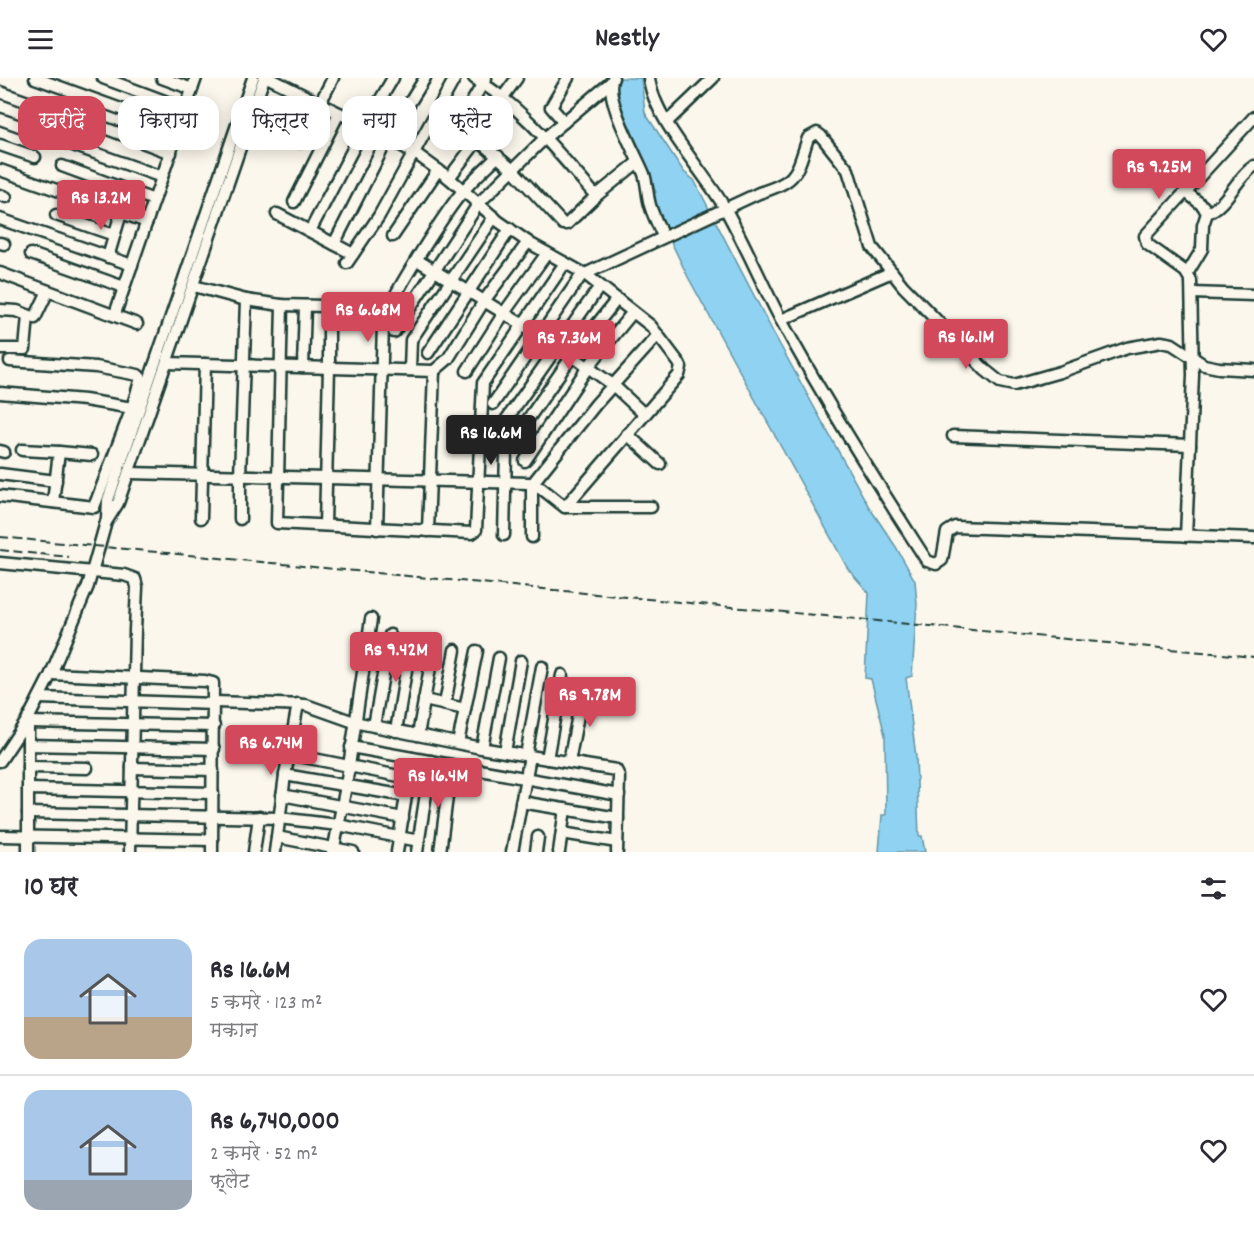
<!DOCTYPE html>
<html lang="hi">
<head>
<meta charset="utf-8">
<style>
	body { margin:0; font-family:Dekko,"Playpen Sans Deva",sans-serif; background:#f2f2f3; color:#2b2b33; height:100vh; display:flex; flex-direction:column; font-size:22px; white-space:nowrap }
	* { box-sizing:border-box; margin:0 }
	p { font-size:20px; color:#7c7c81 }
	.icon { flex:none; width:33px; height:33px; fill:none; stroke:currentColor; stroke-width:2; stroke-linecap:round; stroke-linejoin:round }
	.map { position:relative; height:774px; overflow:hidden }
	.sheet { display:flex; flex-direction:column; background:#fff; flex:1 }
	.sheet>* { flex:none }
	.guide { position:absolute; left:18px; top:18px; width:600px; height:54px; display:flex; gap:12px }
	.price { position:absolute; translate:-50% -51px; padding:0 14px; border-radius:6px; background:#d1495b; color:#fff; font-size:20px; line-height:39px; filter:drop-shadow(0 2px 3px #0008) }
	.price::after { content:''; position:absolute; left:50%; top:36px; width:18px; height:14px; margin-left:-9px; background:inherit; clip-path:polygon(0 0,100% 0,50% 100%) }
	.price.selected { background:#222; color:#fff }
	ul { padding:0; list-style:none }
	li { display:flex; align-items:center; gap:18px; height:150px; padding:0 24px }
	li+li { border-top:2px solid #e1e1e2 }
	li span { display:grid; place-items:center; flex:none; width:168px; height:120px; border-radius:18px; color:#555 }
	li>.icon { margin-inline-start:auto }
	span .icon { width:72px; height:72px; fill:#fffc; stroke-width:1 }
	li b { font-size:26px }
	h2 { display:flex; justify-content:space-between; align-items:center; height:72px; padding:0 24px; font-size:26px }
	.tag { padding:0 21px; border-radius:18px; background:#fff; box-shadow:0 3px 15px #0003; font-size:21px; line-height:54px }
	.tag.selected { background:#d1495b; color:#fff }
	header { display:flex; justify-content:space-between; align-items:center; height:78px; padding:0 24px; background:#fff; font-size:27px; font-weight:800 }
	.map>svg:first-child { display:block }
</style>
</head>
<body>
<header><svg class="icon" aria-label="menu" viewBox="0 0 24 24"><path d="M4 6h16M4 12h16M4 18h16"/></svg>Nestly<svg class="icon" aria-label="heart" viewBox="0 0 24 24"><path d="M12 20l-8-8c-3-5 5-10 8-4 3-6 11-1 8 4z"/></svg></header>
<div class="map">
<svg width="1254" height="774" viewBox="0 0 1254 774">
	<rect width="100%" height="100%" fill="#fbf7ec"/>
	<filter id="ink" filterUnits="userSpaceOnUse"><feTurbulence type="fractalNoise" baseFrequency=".0167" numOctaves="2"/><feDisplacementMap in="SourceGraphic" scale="12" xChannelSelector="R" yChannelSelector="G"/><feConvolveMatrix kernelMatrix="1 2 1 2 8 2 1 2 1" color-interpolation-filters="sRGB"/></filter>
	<g filter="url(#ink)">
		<polygon fill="#90d2f2" stroke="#6396a6" stroke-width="1.5" points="615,0 641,0 645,35 684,94 694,102 773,254 869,429 896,469 915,503 917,526 912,598 906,600 916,679 919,758 922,758 925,774 879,774 882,737 886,737 885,657 871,601 865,600 869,515 848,491 688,199 649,118 656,114 622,46 612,14"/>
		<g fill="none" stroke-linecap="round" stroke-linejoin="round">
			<g stroke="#1f3d34" stroke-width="15">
				<g id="minor">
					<polyline points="35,0 179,52"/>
					<polyline points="103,0 186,31"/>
					<polyline points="162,0 192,11"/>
					<polyline points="269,0 365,48 415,75 449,100 498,143 531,166 585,196 651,248 679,285 681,289 679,297 565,429"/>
					<path d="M474,0C523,29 559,76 596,118L638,84"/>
					<path d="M613,0C603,19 636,76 644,96C647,105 647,114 649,123C651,134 657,144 661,154"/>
					<path d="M649,0C654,42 705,94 726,132C746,168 762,206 781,242C826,325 876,404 927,483L936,486L942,482L947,454L955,449L1254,460"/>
					<polyline points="0,14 50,32"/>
					<polyline points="503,19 517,0"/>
					<polyline points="78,40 171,75"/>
					<polyline points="0,41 162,99"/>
					<polyline points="564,44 551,29 568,0"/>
					<polyline points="667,44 713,0"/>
					<polyline points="459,46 486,0"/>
					<polyline points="300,64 333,0"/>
					<polyline points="0,67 35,79"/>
					<polyline points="62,88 154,122"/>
					<polyline points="0,92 147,144"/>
					<polyline points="449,100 474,67 480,64 513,92 563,146 567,146 596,118"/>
					<polyline points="1186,114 1203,128 1207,135 1203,147 1202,171 1187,196"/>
					<polyline points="0,117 6,119"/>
					<polyline points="294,124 339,35"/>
					<path d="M1207,135C1227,127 1236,100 1254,88"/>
					<polyline points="277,136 353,176"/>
					<polyline points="56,137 114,157"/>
					<polyline points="0,141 132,187"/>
					<polyline points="310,153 365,48 393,0"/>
					<polyline points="393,158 438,92"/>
					<polyline points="0,165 4,166"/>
					<polyline points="334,166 388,60 425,0"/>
					<polyline points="31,176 124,209"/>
					<polyline points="108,179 121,135"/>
					<polyline points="417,182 561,270 613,307 644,336"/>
					<polyline points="347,185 379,138 455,0"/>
					<polyline points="0,195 137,246"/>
					<path d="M585,196L759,115C798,103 796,96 808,60L817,55L821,58L848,92L872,169L903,208L985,292L1000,304L1014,307L1060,294L1127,270L1161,264L1172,266L1204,287L1219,290L1254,292"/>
					<polyline points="194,208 246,222 281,227 325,228 329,230 329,290 325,447"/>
					<polyline points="1192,215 1254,217"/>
					<polyline points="282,227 277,445 472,455 476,452 483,305 565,185"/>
					<polyline points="0,232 17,233 35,240 48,213"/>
					<polyline points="115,236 196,0"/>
					<polyline points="781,242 892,194"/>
					<polyline points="394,254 479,125 545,60 610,5"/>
					<polyline points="0,271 25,271 28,238"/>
					<polyline points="428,275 510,151"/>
					<polyline points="167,285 434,293 428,453"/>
					<polyline points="303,289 305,228"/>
					<polyline points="410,292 411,262 494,139"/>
					<polyline points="434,293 448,281 484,223 528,164"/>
					<polyline points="467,293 504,235 547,175"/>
					<polyline points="0,315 85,322 132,330"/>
					<polyline points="493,326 583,195"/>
					<polyline points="499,352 600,208"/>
					<polyline points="627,356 660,386"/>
					<polyline points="953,358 1190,367"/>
					<polyline points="22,372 59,374 53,424"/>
					<polyline points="0,373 4,374"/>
					<polyline points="59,374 92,377"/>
					<polyline points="525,383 588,289 633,234"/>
					<polyline points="129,395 529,405 541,410 565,429 651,429"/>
					<polyline points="0,396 56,403"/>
					<polyline points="0,418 94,429 132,330 141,300 138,297 96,289 10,283"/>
					<polyline points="201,440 205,286"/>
					<polyline points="107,441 108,422 253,0"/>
					<polyline points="240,441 240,398 246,222"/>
					<path d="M377,451L383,246C385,227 449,128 465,111C475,99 487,89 498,78"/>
					<polyline points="504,457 506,373 572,278 617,221"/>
					<polyline points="1186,458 1193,297 1191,203 1186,194 1147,166 1145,158 1254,39"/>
					<polyline points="532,459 532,406 596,326 658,257"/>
					<polyline points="0,485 124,497 135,501 137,509 135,552 130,774"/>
					<polyline points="51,596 205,603 213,605 212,774"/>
					<polyline points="39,620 214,626"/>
					<polyline points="424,622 465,631"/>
					<polyline points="214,624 306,627 354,644 486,671 616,692 619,698 617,774"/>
					<polyline points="445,626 455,572"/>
					<polyline points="28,641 28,774"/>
					<polyline points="28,644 214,648"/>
					<polyline points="374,648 390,557"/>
					<polyline points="396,653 410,568"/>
					<polyline points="418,657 434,567"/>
					<polyline points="458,665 477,573"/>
					<polyline points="28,667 214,671"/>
					<polyline points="351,669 619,717"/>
					<polyline points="482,670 499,580"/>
					<polyline points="505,674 521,583"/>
					<polyline points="289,676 409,700"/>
					<polyline points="526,677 542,589"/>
					<polyline points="547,681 562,597"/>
					<polyline points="0,683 28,641 51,596 88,508 106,444 118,425 264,0"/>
					<polyline points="569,684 583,611"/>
					<polyline points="28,689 87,690"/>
					<polyline points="132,690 213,692"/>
					<polyline points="285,697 406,718"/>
					<polyline points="28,711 213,715"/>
					<polyline points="282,717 403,740"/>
					<polyline points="521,724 618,740"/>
					<polyline points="28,735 279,740 338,747 419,763"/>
					<polyline points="562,755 617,764"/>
					<polyline points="0,758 212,762"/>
					<polyline points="277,759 353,774"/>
					<polyline points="254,774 259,739"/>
					<polyline points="275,774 285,697 298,626"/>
					<polyline points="333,774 346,708 371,541"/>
					<polyline points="397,774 412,680"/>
					<polyline points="417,774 431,683"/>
					<polyline points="440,774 451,687"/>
					<polyline points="512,774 530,678"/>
					<polyline points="536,774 538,759"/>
					<polyline points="559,774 565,731"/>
				</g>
			</g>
			<use href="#minor" stroke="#fbf7ec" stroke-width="10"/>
			<g stroke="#1f3d34" stroke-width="2" stroke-dasharray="9 4.5" stroke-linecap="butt">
				<polyline points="0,459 1254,579"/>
				<polyline points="0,472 69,479"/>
			</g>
		</g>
	</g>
</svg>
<b class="price" style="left:1159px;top:122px">Rs 9.25M</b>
<b class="price" style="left:101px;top:153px">Rs 13.2M</b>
<b class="price" style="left:368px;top:265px">Rs 6.68M</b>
<b class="price" style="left:966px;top:292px">Rs 16.1M</b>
<b class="price" style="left:569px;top:293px">Rs 7.36M</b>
<b class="price selected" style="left:491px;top:388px">Rs 16.6M</b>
<b class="price" style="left:396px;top:605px">Rs 9.42M</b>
<b class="price" style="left:590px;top:650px">Rs 9.78M</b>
<b class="price" style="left:271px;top:698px">Rs 6.74M</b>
<b class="price" style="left:438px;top:731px">Rs 16.4M</b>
<div class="guide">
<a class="tag selected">खरीदें</a>
<a class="tag">किराया</a>
<a class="tag">फ़िल्टर</a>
<a class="tag">नया</a>
<a class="tag">फ़्लैट</a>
</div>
</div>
<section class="sheet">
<h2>10 घर<svg class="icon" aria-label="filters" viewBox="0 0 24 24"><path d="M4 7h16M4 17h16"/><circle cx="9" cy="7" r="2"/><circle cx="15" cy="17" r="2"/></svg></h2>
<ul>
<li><span style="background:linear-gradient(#a9c7e8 65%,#b9a48a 0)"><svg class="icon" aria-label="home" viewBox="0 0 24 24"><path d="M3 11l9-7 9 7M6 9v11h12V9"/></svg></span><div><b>Rs 16.6M</b><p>5 कमरे · 123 m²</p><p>मकान</p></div><svg class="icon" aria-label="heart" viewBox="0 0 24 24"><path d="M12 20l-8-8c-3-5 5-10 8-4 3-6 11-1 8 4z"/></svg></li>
<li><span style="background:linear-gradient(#a9c7e8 75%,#9aa5b1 0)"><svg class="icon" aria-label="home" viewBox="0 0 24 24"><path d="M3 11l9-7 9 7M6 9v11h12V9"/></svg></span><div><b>Rs 6,740,000</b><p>2 कमरे · 52 m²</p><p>फ़्लैट</p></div><svg class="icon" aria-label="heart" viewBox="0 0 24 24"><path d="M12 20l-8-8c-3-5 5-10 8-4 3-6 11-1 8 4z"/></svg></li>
</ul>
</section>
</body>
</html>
